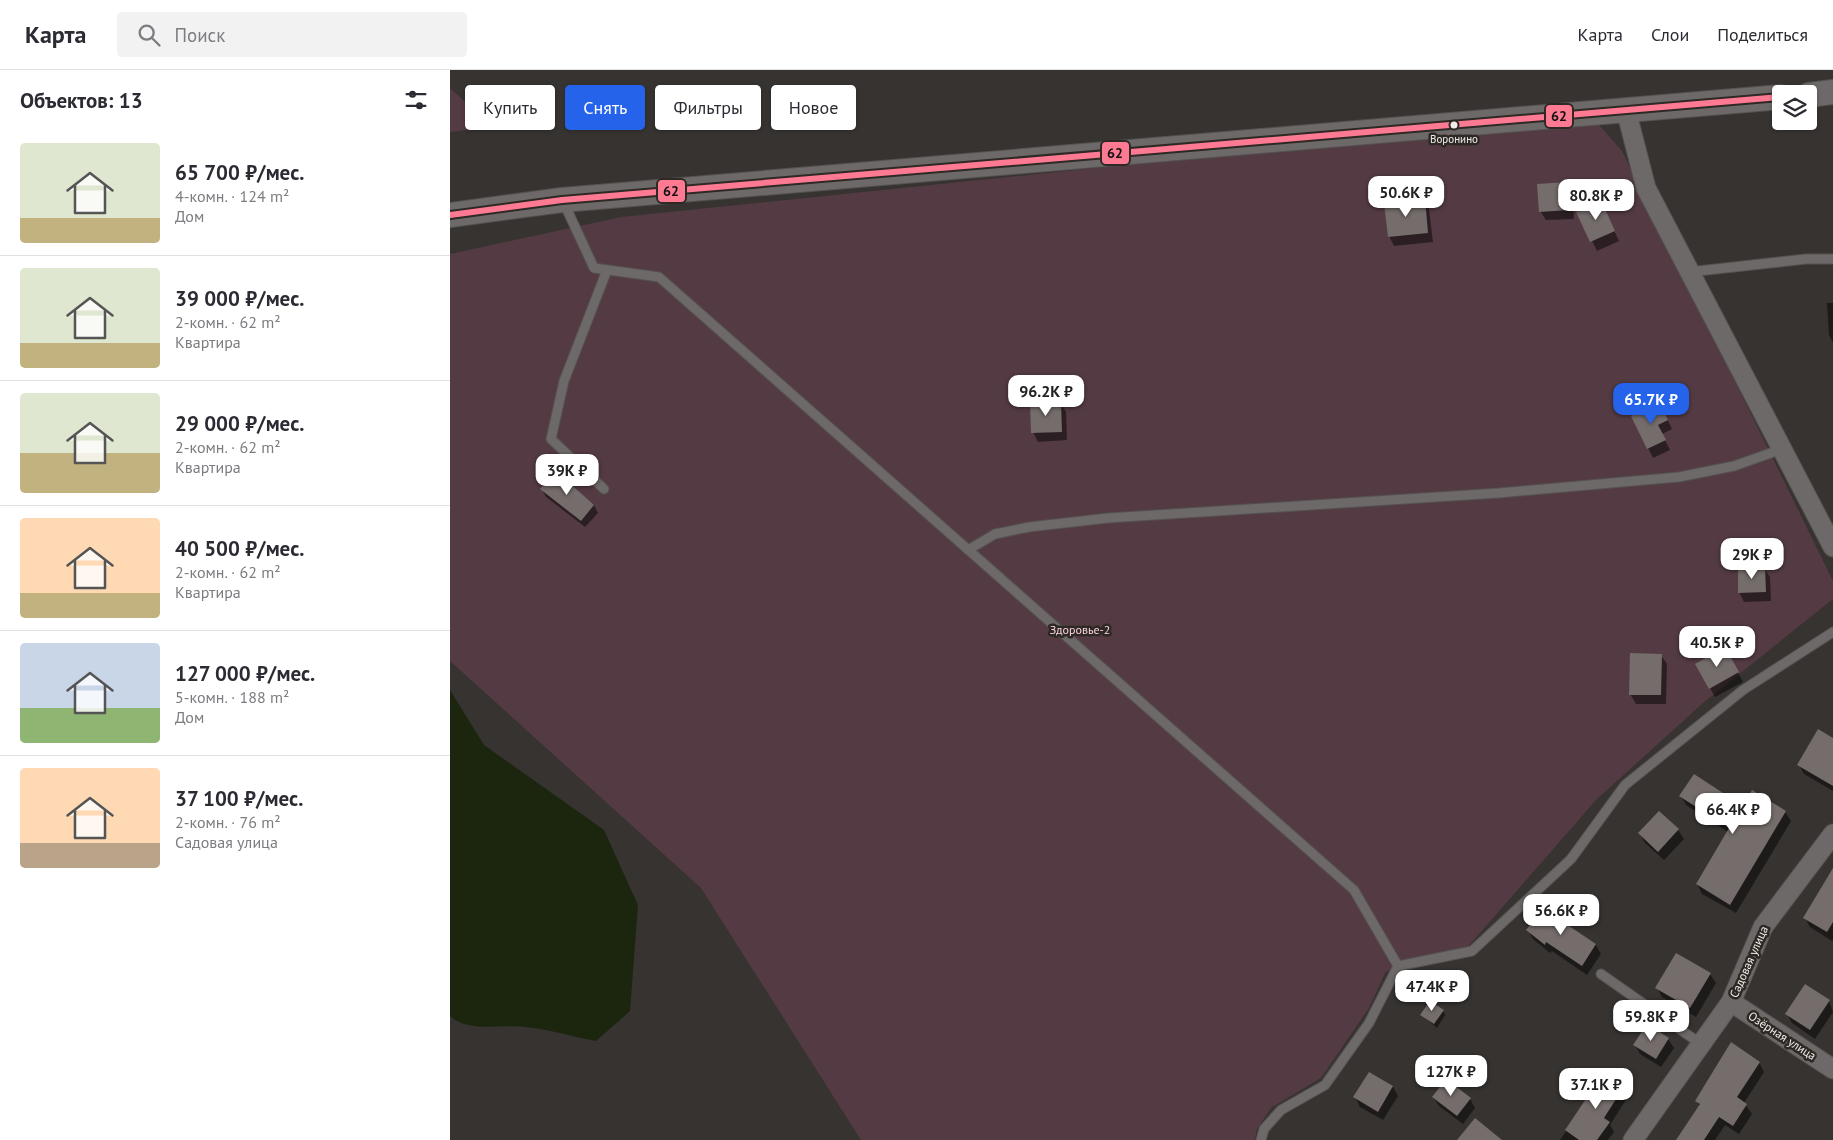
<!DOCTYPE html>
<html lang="ru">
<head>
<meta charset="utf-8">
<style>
	body { margin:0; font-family:"PT Sans",sans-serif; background:#f2f2f3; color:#2b2b33; height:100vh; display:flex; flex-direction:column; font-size:19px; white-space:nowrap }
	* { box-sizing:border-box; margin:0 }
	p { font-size:16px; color:#7c7c81 }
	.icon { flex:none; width:28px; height:28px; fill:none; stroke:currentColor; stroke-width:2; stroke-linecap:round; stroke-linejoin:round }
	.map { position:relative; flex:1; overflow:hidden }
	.side { display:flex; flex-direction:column; background:#fff; width:450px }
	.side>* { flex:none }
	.top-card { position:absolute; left:15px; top:15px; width:475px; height:45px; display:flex; gap:10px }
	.tools { position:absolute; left:1322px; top:15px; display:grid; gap:10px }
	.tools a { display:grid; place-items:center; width:45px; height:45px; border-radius:5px; background:#fff; box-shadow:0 1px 4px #0004; font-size:25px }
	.price { position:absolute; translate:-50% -42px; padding:0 11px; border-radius:10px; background:#fff; color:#222; font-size:16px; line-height:32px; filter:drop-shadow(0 1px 2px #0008) }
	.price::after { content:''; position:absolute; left:50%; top:30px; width:15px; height:11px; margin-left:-8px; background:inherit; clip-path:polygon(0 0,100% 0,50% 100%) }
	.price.selected { background:#2563eb; color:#fff }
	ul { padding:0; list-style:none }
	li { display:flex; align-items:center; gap:15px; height:125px; padding:0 20px }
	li+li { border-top:1px solid #e1e1e2 }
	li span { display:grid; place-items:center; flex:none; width:140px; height:100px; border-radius:5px; color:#555 }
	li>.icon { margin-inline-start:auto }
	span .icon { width:60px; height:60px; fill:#fffc; stroke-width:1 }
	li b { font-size:21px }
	h2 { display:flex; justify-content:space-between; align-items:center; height:60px; padding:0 20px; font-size:21px }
	.pill { padding:0 18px; border-radius:5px; background:#fff; box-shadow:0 1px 4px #0004; font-size:18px; line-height:45px }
	.pill.selected { background:#2563eb; color:#fff }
	header { display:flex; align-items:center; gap:30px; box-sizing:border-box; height:70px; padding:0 25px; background:#fff; border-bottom:1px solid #e1e1e2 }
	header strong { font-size:24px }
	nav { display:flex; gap:28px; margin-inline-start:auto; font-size:18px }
	.search { width:350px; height:45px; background:#f2f2f3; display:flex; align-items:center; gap:12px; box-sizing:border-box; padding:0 18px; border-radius:5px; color:#7c7c81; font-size:19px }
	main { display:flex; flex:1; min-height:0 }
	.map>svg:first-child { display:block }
</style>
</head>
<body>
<header>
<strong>Карта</strong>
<div class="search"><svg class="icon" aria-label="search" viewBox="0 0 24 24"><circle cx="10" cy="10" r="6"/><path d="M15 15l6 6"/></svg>Поиск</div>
<nav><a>Карта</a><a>Слои</a><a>Поделиться</a></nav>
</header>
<main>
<section class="side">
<h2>Объектов: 13<svg class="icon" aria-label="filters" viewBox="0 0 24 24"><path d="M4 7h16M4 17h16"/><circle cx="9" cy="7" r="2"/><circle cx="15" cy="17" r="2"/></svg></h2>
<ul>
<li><span style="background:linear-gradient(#dfe7d0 75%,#c2b280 0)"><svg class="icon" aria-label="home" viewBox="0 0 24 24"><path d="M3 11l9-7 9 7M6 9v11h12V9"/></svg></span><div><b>65 700 ₽/мес.</b><p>4-комн. · 124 m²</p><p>Дом</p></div></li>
<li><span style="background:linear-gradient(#dfe7d0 75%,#c2b280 0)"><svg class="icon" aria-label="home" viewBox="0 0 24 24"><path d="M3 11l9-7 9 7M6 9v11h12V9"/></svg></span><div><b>39 000 ₽/мес.</b><p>2-комн. · 62 m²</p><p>Квартира</p></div></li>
<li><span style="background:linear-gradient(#dfe7d0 60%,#c2b280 0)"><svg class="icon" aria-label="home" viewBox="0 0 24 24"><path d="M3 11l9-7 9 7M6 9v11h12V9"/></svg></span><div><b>29 000 ₽/мес.</b><p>2-комн. · 62 m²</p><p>Квартира</p></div></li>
<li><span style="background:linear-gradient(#ffd9b3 75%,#c2b280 0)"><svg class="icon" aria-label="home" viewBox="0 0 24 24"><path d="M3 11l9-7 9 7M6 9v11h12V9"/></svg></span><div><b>40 500 ₽/мес.</b><p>2-комн. · 62 m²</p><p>Квартира</p></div></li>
<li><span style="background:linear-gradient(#c9d6e8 65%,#8fb573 0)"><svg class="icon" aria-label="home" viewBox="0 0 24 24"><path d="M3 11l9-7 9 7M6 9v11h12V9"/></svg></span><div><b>127 000 ₽/мес.</b><p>5-комн. · 188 m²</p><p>Дом</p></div></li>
<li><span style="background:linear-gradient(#ffd9b3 75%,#b9a48a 0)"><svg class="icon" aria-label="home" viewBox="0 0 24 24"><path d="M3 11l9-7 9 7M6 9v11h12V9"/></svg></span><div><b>37 100 ₽/мес.</b><p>2-комн. · 76 m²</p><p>Садовая улица</p></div></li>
</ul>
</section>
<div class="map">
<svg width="1383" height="1070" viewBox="0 0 1383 1070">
	<rect width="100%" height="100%" fill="#363331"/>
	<g fill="#543b43">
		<polygon points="0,18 42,57 0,62"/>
		<polygon points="1142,47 1172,81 1383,511 1383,529 1253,633 1146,730 1016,879 956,889 935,903 919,938 871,1008 821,1038 807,1059 805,1070 411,1070 251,818 0,591 0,184 171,147"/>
	</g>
	<path fill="#1c260f" d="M0,620L34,675L154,760L188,835L180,941L146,971C123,967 99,959 75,957C52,954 18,963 0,946Z"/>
	<g fill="#0007">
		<polygon points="1117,113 1122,123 1124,149 1096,150 1090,141"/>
		<polygon points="974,130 979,139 983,172 944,176 939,166"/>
		<polygon points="1155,141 1169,171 1147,181 1128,142"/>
		<polygon points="1377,233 1383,233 1383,273 1379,265"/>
		<polygon points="610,332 616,342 617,370 588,372 583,362"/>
		<polygon points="1214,342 1222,359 1212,364 1220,380 1203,388 1182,346"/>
		<polygon points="92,420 144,435 148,443 135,457 96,427"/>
		<polygon points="1314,498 1320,507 1321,531 1294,532 1289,522"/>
		<polygon points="1275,579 1293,612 1265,627 1247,595"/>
		<polygon points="1211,585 1217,594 1216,634 1186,634 1180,624"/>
		<polygon points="1383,669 1383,721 1354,704 1349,695"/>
		<polygon points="1231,726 1293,737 1335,742 1341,751 1286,843 1252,824 1247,814 1278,762 1236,735"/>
		<polygon points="1209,743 1228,760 1234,769 1214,790 1195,773 1190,764"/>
		<polygon points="1383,819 1383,870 1382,871 1360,857 1355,848"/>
		<polygon points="1113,851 1115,855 1146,875 1151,884 1137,905 1102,881 1100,883 1083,869 1078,860"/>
		<polygon points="1260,904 1266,913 1246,947 1212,927 1207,918"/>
		<polygon points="1379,931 1383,942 1365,969 1342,953 1337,944"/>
		<polygon points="993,940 995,945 987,958 972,945"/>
		<polygon points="1218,969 1224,978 1211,997 1190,984 1185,975"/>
		<polygon points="1309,992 1314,1002 1294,1033 1302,1044 1289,1064 1275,1055 1265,1070 1227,1070 1250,1036 1247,1031"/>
		<polygon points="919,1003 943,1017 948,1026 933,1050 910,1037 905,1027"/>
		<polygon points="1155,1004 1174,1016 1179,1025 1160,1055 1164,1062 1158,1070 1110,1070"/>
		<polygon points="983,1027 1020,1029 1025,1038 1013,1054 989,1036"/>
	</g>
	<g fill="#756d6b">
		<polygon points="1118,112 1119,140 1089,142 1087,114"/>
		<polygon points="975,128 978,163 938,167 934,133"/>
		<polygon points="1151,130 1165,161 1140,172 1126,142"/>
		<polygon points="611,331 612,362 581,363 580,332"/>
		<polygon points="1209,332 1218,350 1208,355 1216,370 1197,379 1181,346"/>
		<polygon points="107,402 144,435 131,451 90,419"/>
		<polygon points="1315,497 1316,522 1288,523 1288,498"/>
		<polygon points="1275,577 1289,602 1259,619 1245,594"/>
		<polygon points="1180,583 1212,584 1211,625 1179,625"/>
		<polygon points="1368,659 1383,668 1383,716 1347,695"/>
		<polygon points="1244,704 1293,736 1302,720 1336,741 1280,835 1246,814 1279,758 1229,726"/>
		<polygon points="1209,741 1229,759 1208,782 1188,763"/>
		<polygon points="1383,798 1383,852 1377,862 1353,848"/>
		<polygon points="1096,836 1114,850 1113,852 1146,874 1132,896 1096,872 1095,875 1076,860"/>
		<polygon points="1226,883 1261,903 1240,938 1205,918"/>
		<polygon points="1355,914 1380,930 1360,960 1335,944"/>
		<polygon points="980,931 994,940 984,954 970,945"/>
		<polygon points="1197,954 1219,968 1206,989 1183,975"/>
		<polygon points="1281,972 1310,992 1287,1027 1297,1034 1283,1056 1269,1047 1254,1070 1226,1070 1250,1034 1245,1031"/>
		<polygon points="919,1002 943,1016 928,1042 903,1027"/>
		<polygon points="1154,1002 1175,1015 1154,1048 1160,1052 1147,1070 1129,1070 1115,1060"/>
		<polygon points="996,1009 1021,1028 1007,1046 982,1027"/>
		<polygon points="1025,1048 1052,1070 1007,1070"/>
	</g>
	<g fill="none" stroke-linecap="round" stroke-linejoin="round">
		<g stroke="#545250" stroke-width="11">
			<g id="service">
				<polyline points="113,131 144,198 209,207 904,820 948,896"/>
				<polyline points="1239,202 1356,189 1383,189"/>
				<polyline points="154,419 101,369 114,311 157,200"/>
				<polyline points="518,480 545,464 579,457 658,448 1049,423 1229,407 1284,396 1332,379"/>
				<polyline points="1151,904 1251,974"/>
				<polyline points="811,1070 814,1059 831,1040 875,1015 919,953 948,896 1022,881 1121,789 1175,715 1293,620 1383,562"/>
			</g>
		</g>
		<g stroke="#545250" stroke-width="21">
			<g id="minor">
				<polyline points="1176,40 1196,118 1383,477"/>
				<polyline points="1281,932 1383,999"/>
				<polyline points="1183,1070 1281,932 1313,857 1383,764"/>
			</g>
		</g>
		<g stroke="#545250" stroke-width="26">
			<g id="tertiary">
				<polyline points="1359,25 1383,22"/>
				<polyline points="0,145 112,130 1331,27"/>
			</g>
		</g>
		<use href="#service" stroke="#6c6968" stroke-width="9"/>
		<use href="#minor" stroke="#6c6968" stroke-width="19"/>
		<use href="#tertiary" stroke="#6c6968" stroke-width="24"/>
		<g stroke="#2e2925" stroke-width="10">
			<polyline id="bus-1" points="0,145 112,130 1331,27"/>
		</g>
		<use href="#bus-1" stroke="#fe7a93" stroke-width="6"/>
	</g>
	<circle fill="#f0edea" stroke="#2e2925" stroke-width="2" cx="1004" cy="55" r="4.5"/>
	<g text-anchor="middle" stroke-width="5" stroke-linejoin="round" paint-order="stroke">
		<g font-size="11" fill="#f0edea" stroke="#2e2925">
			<text x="1004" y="73">Воронино</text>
		</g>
		<g font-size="12" fill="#f8d2de" stroke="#2e2925">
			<text x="630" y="564">Здоровье-2</text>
		</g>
		<g font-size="12" fill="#f0edea" stroke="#2e2925">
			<text transform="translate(1299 892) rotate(-66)" y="4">Садовая улица</text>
			<text transform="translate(1332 966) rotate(33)" y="4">Озёрная улица</text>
		</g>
	</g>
	<g stroke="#2e2925" stroke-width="2">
		<rect x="1095" y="34" width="28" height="24" rx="5" fill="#fe7a93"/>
		<rect x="651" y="71" width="29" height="24" rx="5" fill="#fe7a93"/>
		<rect x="207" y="109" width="29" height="24" rx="5" fill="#fe7a93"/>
	</g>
	<g font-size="14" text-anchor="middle" font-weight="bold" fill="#111">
		<text x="1109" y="51">62</text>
		<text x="665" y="88">62</text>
		<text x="221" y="126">62</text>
	</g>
</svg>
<div class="tools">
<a><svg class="icon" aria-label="layers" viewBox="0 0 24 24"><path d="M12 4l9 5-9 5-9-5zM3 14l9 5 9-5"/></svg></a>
</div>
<b class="price" style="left:956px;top:148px">50.6K ₽</b>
<b class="price" style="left:1146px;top:151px">80.8K ₽</b>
<b class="price" style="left:596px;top:347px">96.2K ₽</b>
<b class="price selected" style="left:1201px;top:355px">65.7K ₽</b>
<b class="price" style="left:117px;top:426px">39K ₽</b>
<b class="price" style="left:1302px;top:510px">29K ₽</b>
<b class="price" style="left:1267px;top:598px">40.5K ₽</b>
<b class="price" style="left:1283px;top:765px">66.4K ₽</b>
<b class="price" style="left:1111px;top:866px">56.6K ₽</b>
<b class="price" style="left:982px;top:942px">47.4K ₽</b>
<b class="price" style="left:1201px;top:972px">59.8K ₽</b>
<b class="price" style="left:1001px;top:1027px">127K ₽</b>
<b class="price" style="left:1146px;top:1040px">37.1K ₽</b>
<div class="top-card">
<a class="pill">Купить</a>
<a class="pill selected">Снять</a>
<a class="pill">Фильтры</a>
<a class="pill">Новое</a>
</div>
</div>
</main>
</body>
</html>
